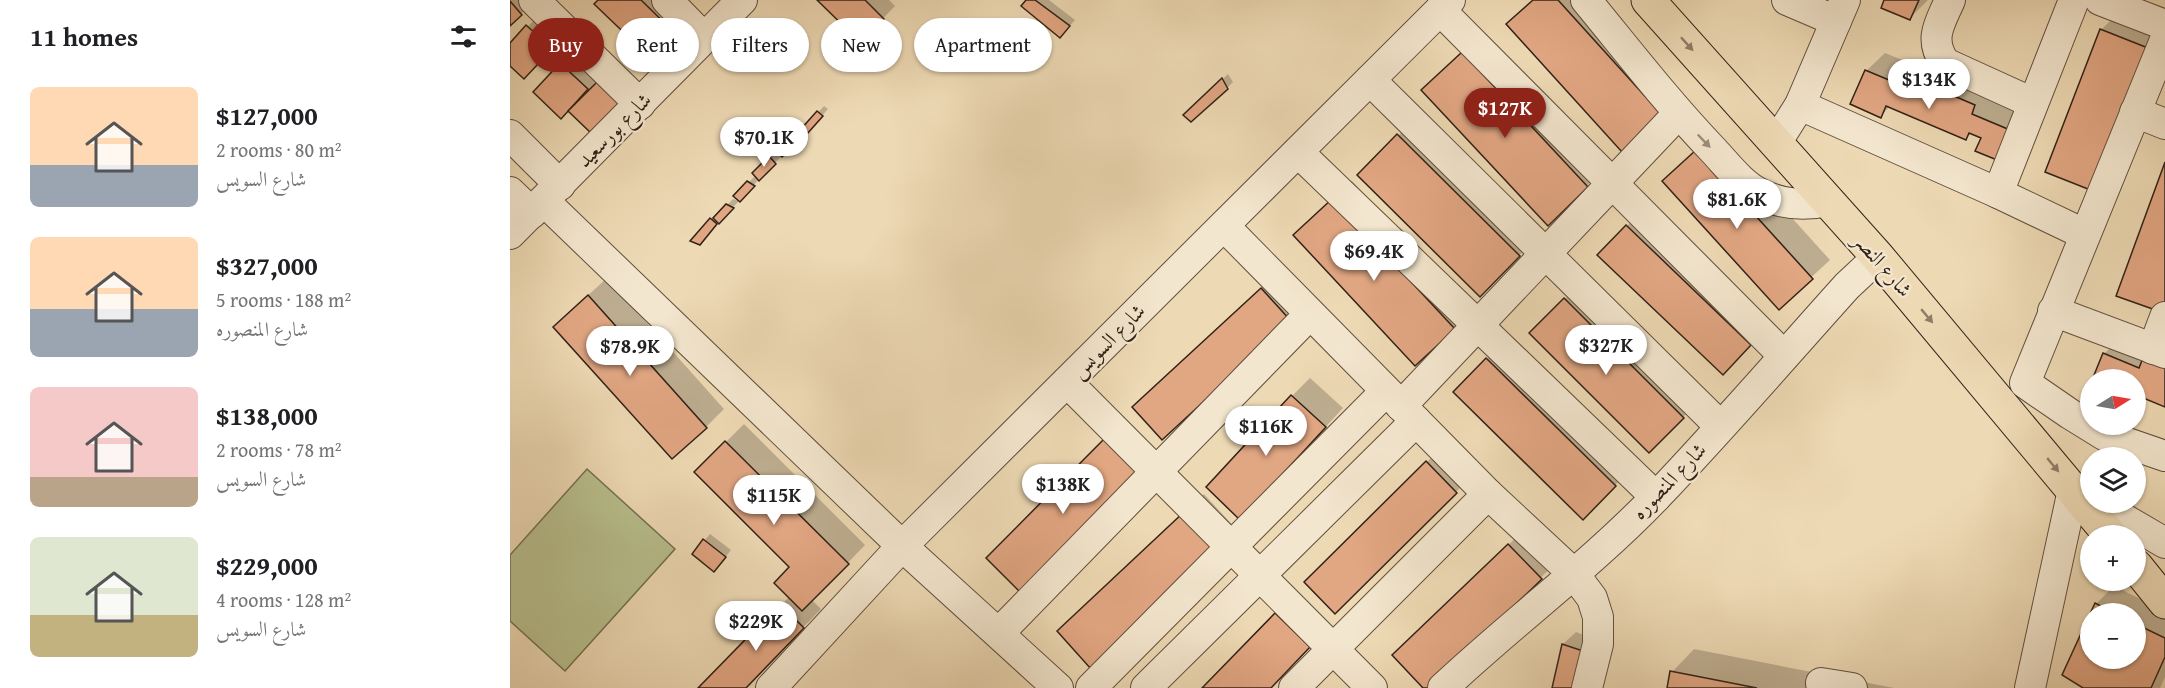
<!DOCTYPE html>
<html lang="en">
<head>
<meta charset="utf-8">
<style>
	body { margin:0; font-family:"Gentium Book Plus",Amiri,serif; background:#f2f2f2; color:#202124; height:100vh; display:flex; flex-direction:column; font-size:22px; white-space:nowrap }
	* { box-sizing:border-box; margin:0 }
	p { font-size:20px; color:#757577 }
	.icon { flex:none; width:33px; height:33px; fill:none; stroke:currentColor; stroke-width:2; stroke-linecap:round; stroke-linejoin:round }
	.map { position:relative; flex:1; overflow:hidden }
	.sheet { display:flex; flex-direction:column; background:#fff; width:510px }
	.sheet>* { flex:none }
	.guide { position:absolute; left:18px; top:18px; width:570px; height:54px; display:flex; gap:12px }
	.needle { width:39px; rotate:79deg }
	.fabs { position:absolute; left:1570px; top:369px; display:grid; gap:12px }
	.fabs a { display:grid; place-items:center; width:66px; height:66px; border-radius:50%; background:#fff; box-shadow:0 2px 4px #0004; font-size:30px }
	.price { position:absolute; translate:-50% -51px; padding:0 14px; border-radius:21px; background:#fff; color:#222; font-size:20px; line-height:39px; filter:drop-shadow(0 2px 3px #0008) }
	.price::after { content:''; position:absolute; left:50%; top:36px; width:18px; height:14px; margin-left:-9px; background:inherit; clip-path:polygon(0 0,100% 0,50% 100%) }
	.price.current { background:#8f2418; color:#fff }
	ul { padding:0; list-style:none }
	li { display:flex; align-items:center; gap:18px; height:150px; padding:0 30px }
	li span { display:grid; place-items:center; flex:none; width:168px; height:120px; border-radius:9px; color:#555 }
	li>.icon { margin-inline-start:auto }
	span .icon { width:72px; height:72px; fill:#fffc; stroke-width:1 }
	li b { font-size:26px }
	h2 { display:flex; justify-content:space-between; align-items:center; height:72px; padding:0 30px; font-size:26px }
	.chip { padding:0 21px; border-radius:27px; background:#fff; box-shadow:0 2px 4px #0004; font-size:21px; line-height:54px }
	.chip.current { background:#8f2418; color:#fff }
	main { display:flex; flex:1; min-height:0 }
	.map>svg:first-child { display:block }
</style>
</head>
<body>
<main>
<section class="sheet">
<h2>11 homes<svg class="icon" aria-label="filters" viewBox="0 0 24 24"><path d="M4 7h16M4 17h16"/><circle cx="9" cy="7" r="2"/><circle cx="15" cy="17" r="2"/></svg></h2>
<ul>
<li><span style="background:linear-gradient(#ffd9b3 65%,#9aa5b1 0)"><svg class="icon" aria-label="home" viewBox="0 0 24 24"><path d="M3 11l9-7 9 7M6 9v11h12V9"/></svg></span><div><b>$127,000</b><p>2 rooms · 80 m²</p><p>شارع السويس</p></div></li>
<li><span style="background:linear-gradient(#ffd9b3 60%,#9aa5b1 0)"><svg class="icon" aria-label="home" viewBox="0 0 24 24"><path d="M3 11l9-7 9 7M6 9v11h12V9"/></svg></span><div><b>$327,000</b><p>5 rooms · 188 m²</p><p>شارع المنصوره</p></div></li>
<li><span style="background:linear-gradient(#f6c9c9 75%,#b9a48a 0)"><svg class="icon" aria-label="home" viewBox="0 0 24 24"><path d="M3 11l9-7 9 7M6 9v11h12V9"/></svg></span><div><b>$138,000</b><p>2 rooms · 78 m²</p><p>شارع السويس</p></div></li>
<li><span style="background:linear-gradient(#dfe7d0 65%,#c2b280 0)"><svg class="icon" aria-label="home" viewBox="0 0 24 24"><path d="M3 11l9-7 9 7M6 9v11h12V9"/></svg></span><div><b>$229,000</b><p>4 rooms · 128 m²</p><p>شارع السويس</p></div></li>
</ul>
</section>
<div class="map">
<svg width="1655" height="688" viewBox="0 0 1655 688">
	<rect width="100%" height="100%" fill="#edd9b4"/>
	<filter id="stains"><feTurbulence type="fractalNoise" baseFrequency=".00333" numOctaves="4"/><feColorMatrix values="0 0 0 0 .2 0 0 0 0 .09 0 0 0 0 .02 0 0 0 .5 -.17"/></filter>
	<radialGradient id="worn" r=".72"><stop offset=".6" stop-color="#630" stop-opacity="0"/><stop offset="1" stop-color="#630" stop-opacity=".3"/></radialGradient>
	<polygon fill="#b8bf8d" stroke="#747052" stroke-width="1.5" points="77,469 165,549 55,671 0,621 0,555"/>
	<g fill="#0003">
		<polygon points="0,0 10,0 17,8 0,24"/>
		<polygon points="90,0 156,0 188,31 165,55"/>
		<polygon points="309,0 379,0 385,6 351,41"/>
		<polygon points="518,0 539,0 565,20 556,30"/>
		<polygon points="1023,0 1082,0 1151,114"/>
		<polygon points="1376,0 1418,0 1400,18"/>
		<polygon points="1609,12 1655,30 1537,171 1591,30"/>
		<polygon points="30,14 53,35 26,64 0,64 0,45"/>
		<polygon points="970,35 1095,168 1038,223 913,90"/>
		<polygon points="64,51 90,76 80,89 82,132 59,109 25,92"/>
		<polygon points="1375,53 1407,66 1415,58 1482,87 1517,112 1505,140 1472,137 1462,132 1455,139 1380,106 1371,116 1356,71"/>
		<polygon points="718,74 723,82 717,88 676,115"/>
		<polygon points="314,106 318,109 303,126 296,131 229,200 225,196 246,175 244,173 289,128 291,130"/>
		<polygon points="906,118 1027,237 970,295 849,175"/>
		<polygon points="1205,133 1320,260 1269,307"/>
		<polygon points="842,181 962,310 905,364 803,217"/>
		<polygon points="223,199 229,201 195,237 201,219 207,213 208,214"/>
		<polygon points="1135,208 1258,326 1231,355 1117,226"/>
		<polygon points="770,271 798,302 652,438 642,389"/>
		<polygon points="97,278 214,409 196,427 63,309"/>
		<polygon points="1073,281 1191,399 1139,451 1021,333"/>
		<polygon points="1612,336 1655,342 1655,405 1626,393 1626,380 1594,354"/>
		<polygon points="995,341 1123,467 1073,518 945,392"/>
		<polygon points="800,378 833,408 748,500 782,396"/>
		<polygon points="234,424 355,545 302,600 311,609 234,688 190,688 280,596 282,567 186,472"/>
		<polygon points="935,444 964,474 825,612 796,582"/>
		<polygon points="694,494 727,530 567,613"/>
		<polygon points="1017,527 1049,560 915,688 902,637"/>
		<polygon points="200,534 221,550 210,564 184,553"/>
		<polygon points="1604,586 1655,611 1655,677 1650,688 1576,688 1581,615 1581,658 1626,658 1626,614 1582,614 1586,604"/>
		<polygon points="1066,632 1091,641 1043,688 1053,644"/>
		<polygon points="1184,649 1384,688 1159,688 1162,672"/>
	</g>
	<g fill="#e1a682" stroke="#312117" stroke-width="1.5">
		<polygon points="88,0 131,0 176,44 153,70 84,4"/>
		<polygon points="307,0 355,0 374,19 351,43"/>
		<polygon points="516,0 525,0 560,26 550,38 511,6"/>
		<polygon points="1023,0 1048,0 1152,115 1112,152 996,24"/>
		<polygon points="1374,0 1409,0 1400,20 1371,8"/>
		<polygon points="0,1 12,15 0,26"/>
		<polygon points="16,25 42,49 14,79 0,66 0,43"/>
		<polygon points="1590,29 1638,48 1583,191 1535,172"/>
		<polygon points="952,52 1078,187 1038,226 911,90"/>
		<polygon points="50,63 78,89 51,119 23,92"/>
		<polygon points="1355,70 1391,85 1395,75 1465,105 1462,114 1500,130 1487,160 1465,151 1471,138 1459,133 1456,140 1376,106 1371,118 1340,104"/>
		<polygon points="712,78 718,89 681,122 673,115"/>
		<polygon points="87,82 111,106 82,134 58,111"/>
		<polygon points="307,111 313,116 297,134 291,129"/>
		<polygon points="282,133 289,140 272,157 265,150"/>
		<polygon points="887,134 1010,256 970,297 847,175"/>
		<polygon points="1186,150 1303,279 1269,310 1152,181"/>
		<polygon points="259,156 266,164 249,181 242,173"/>
		<polygon points="1655,162 1655,311 1654,313 1606,296"/>
		<polygon points="237,181 245,186 230,202 223,196"/>
		<polygon points="823,198 945,329 905,366 783,235"/>
		<polygon points="216,204 224,208 209,224 203,218"/>
		<polygon points="200,218 207,224 190,245 180,241"/>
		<polygon points="1116,225 1241,345 1213,375 1087,255"/>
		<polygon points="751,288 781,321 652,440 622,407"/>
		<polygon points="78,295 197,428 162,459 43,327"/>
		<polygon points="1054,298 1174,418 1139,453 1019,333"/>
		<polygon points="1593,353 1629,368 1633,358 1655,368 1655,407 1626,395 1626,380 1582,380"/>
		<polygon points="976,358 1106,486 1073,520 943,392"/>
		<polygon points="781,395 816,427 730,520 696,487"/>
		<polygon points="596,437 630,471 511,593 476,558"/>
		<polygon points="215,441 339,564 292,611 264,583 279,567 184,472"/>
		<polygon points="916,461 947,493 825,614 794,582"/>
		<polygon points="675,511 710,549 581,669 547,631"/>
		<polygon points="193,539 216,557 204,572 182,554"/>
		<polygon points="998,544 1032,579 918,688 913,688 882,655"/>
		<polygon points="1585,603 1606,614 1581,614 1581,658 1626,658 1626,624 1655,638 1655,657 1641,688 1573,688 1552,675"/>
		<polygon points="270,604 294,628 236,688 188,688"/>
		<polygon points="765,613 800,647 761,688 692,688"/>
		<polygon points="1052,644 1079,653 1070,688 1042,688"/>
		<polygon points="1160,671 1247,688 1157,688"/>
	</g>
	<g fill="none" stroke-linecap="round" stroke-linejoin="round">
		<g stroke="#604f3e" stroke-width="32">
			<g id="minor">
				<polyline points="24,0 130,104"/>
				<polyline points="157,0 194,38"/>
				<path d="M1076,0C1118,51 1158,103 1204,151C1218,166 1232,185 1251,194C1273,205 1294,206 1318,201"/>
				<polyline points="1277,0 1326,21"/>
				<path d="M1440,0C1430,23 1418,39 1435,63L1523,103"/>
				<polyline points="1590,0 1655,25"/>
				<polyline points="930,10 1274,356"/>
				<polyline points="1655,40 1515,383 1560,414 1594,435 1655,456"/>
				<polyline points="860,80 1210,426"/>
				<polyline points="1290,105 1488,193 1574,234"/>
				<polyline points="1625,112 1655,124"/>
				<polyline points="0,135 50,185"/>
				<polyline points="1266,143 1290,105 1335,0"/>
				<polyline points="788,152 1146,497"/>
				<polyline points="0,192 22,213"/>
				<polyline points="1488,193 1564,0"/>
				<polyline points="34,201 392,546 548,688"/>
				<polyline points="714,226 978,494 1064,574 1082,598 1088,617 1088,644 1077,688"/>
				<polyline points="0,234 232,0"/>
				<polyline points="1543,311 1655,353"/>
				<polyline points="1643,349 1655,317"/>
				<polyline points="557,382 862,688"/>
				<polyline points="891,406 1168,114"/>
				<polyline points="1585,502 1655,543"/>
				<polyline points="489,633 800,314"/>
				<polyline points="1311,683 1342,688"/>
				<polyline points="261,688 392,546 940,0"/>
				<polyline points="581,688 876,391"/>
				<polyline points="636,688 906,421"/>
				<polyline points="784,688 978,494"/>
				<path d="M933,688C1003,622 1081,565 1147,496C1212,428 1274,356 1337,286L1368,257"/>
				<polyline points="1520,688 1563,490 1580,500"/>
			</g>
		</g>
		<g stroke="#312117" stroke-width="35">
			<g id="major">
				<polyline points="1138,0 1368,257 1601,536"/>
				<polyline points="1626,566 1655,602"/>
			</g>
		</g>
		<use href="#minor" stroke="#f3e6ce" stroke-width="30"/>
		<use href="#major" stroke="#edd9b4" stroke-width="33"/>
	</g>
	<defs><path id="oneway-solid" d="M-6-.8H1V-3.2L6.5 0L1 3.2V.8H-6Z" transform="scale(1.5)"/></defs>
	<g fill="#8f7d66">
		<use href="#oneway-solid" transform="translate(1177 44) rotate(48)"/>
		<use href="#oneway-solid" transform="translate(1417 316) rotate(50)"/>
		<use href="#oneway-solid" transform="translate(1543 465) rotate(50)"/>
	</g>
	<use fill="#9c8d7c" href="#oneway-solid" transform="translate(1194 141) rotate(46)"/>
	<g text-anchor="middle" stroke-width="4.5" stroke-linejoin="round" paint-order="stroke">
		<g font-size="21" fill="#312117" stroke="#f3e6ce">
			<text transform="translate(104 130) rotate(-45)" y="7">شارع بورسعيد</text>
			<text transform="translate(1373 265) rotate(49)" y="7">شارع النصر</text>
			<text transform="translate(598 341) rotate(-45)" y="7">شارع السويس</text>
			<text transform="translate(1159 481) rotate(-46)" y="7">شارع المنصوره</text>
		</g>
	</g>
	<rect width="100%" height="100%" filter="url(#stains)"/>
	<rect width="100%" height="100%" fill="url(#worn)"/>
</svg>
<div class="fabs">
<a><svg class="needle" viewBox="-14 -14 28 28"><path d="M0-13l5 13h-10z" fill="#e53935"/><path d="M0 13l5-13h-10z" fill="#757577"/></svg></a>
<a><svg class="icon" aria-label="layers" viewBox="0 0 24 24"><path d="M12 4l9 5-9 5-9-5zM3 14l9 5 9-5"/></svg></a>
<a>+</a>
<a>−</a>
</div>
<b class="price" style="left:1419px;top:110px">$134K</b>
<b class="price current" style="left:995px;top:139px">$127K</b>
<b class="price" style="left:254px;top:168px">$70.1K</b>
<b class="price" style="left:1227px;top:230px">$81.6K</b>
<b class="price" style="left:864px;top:282px">$69.4K</b>
<b class="price" style="left:1096px;top:376px">$327K</b>
<b class="price" style="left:120px;top:377px">$78.9K</b>
<b class="price" style="left:756px;top:457px">$116K</b>
<b class="price" style="left:553px;top:515px">$138K</b>
<b class="price" style="left:264px;top:526px">$115K</b>
<b class="price" style="left:246px;top:652px">$229K</b>
<div class="guide">
<a class="chip current">Buy</a>
<a class="chip">Rent</a>
<a class="chip">Filters</a>
<a class="chip">New</a>
<a class="chip">Apartment</a>
</div>
</div>
</main>
</body>
</html>
